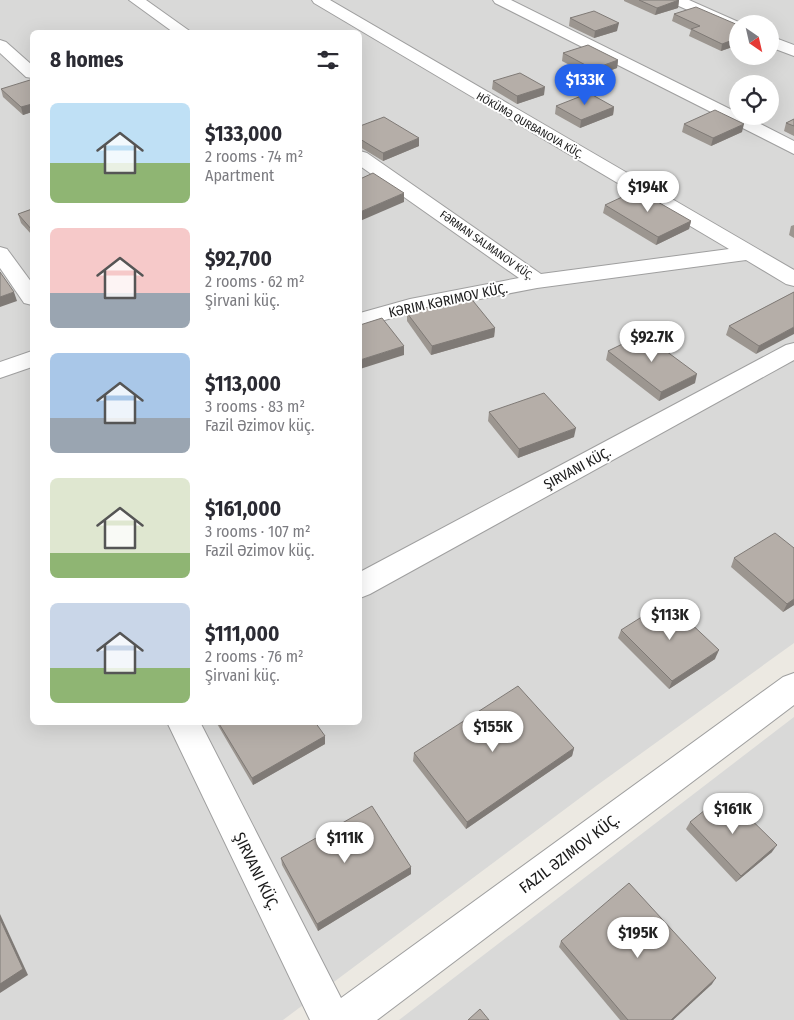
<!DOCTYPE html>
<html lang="en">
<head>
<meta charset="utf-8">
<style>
	body { margin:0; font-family:"Fira Sans Condensed",sans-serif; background:#f7f7f7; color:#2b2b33; height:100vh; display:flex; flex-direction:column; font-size:19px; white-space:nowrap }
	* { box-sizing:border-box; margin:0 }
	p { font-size:16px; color:#7c7c81 }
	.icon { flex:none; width:28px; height:28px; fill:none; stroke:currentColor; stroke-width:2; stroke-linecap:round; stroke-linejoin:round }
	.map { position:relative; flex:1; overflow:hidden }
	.drawer { position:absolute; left:30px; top:30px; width:332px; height:695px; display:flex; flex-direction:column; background:#fff; border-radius:8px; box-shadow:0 5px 20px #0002 }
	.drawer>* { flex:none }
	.needle { width:32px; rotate:146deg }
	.fabs { position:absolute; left:729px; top:15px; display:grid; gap:10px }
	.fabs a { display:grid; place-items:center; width:50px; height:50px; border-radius:50%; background:#fff; box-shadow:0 5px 20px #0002; font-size:25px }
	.price { position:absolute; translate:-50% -42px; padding:0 11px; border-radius:18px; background:#fff; color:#222; font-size:16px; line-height:32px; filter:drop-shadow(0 1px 2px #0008) }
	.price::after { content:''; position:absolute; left:50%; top:30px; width:15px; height:11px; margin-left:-8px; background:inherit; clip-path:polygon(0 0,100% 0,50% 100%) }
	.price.selected { background:#2563eb; color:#fff }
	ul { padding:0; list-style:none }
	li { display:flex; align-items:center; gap:15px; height:125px; padding:0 20px }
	li span { display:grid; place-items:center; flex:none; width:140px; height:100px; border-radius:8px; color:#555 }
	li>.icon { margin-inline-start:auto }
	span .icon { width:60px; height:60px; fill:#fffc; stroke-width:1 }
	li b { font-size:21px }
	h2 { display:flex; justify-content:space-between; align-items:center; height:60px; padding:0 20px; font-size:21px }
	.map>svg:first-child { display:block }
</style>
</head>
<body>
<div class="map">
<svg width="794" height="1020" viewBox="0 0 794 1020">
	<rect width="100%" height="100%" fill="#ece9e2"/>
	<g fill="#d9d9d8" fill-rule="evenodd">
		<path d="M0,0H794V643L596,786L283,1020H0ZM738,24H770V56H738ZM32,32H360V722H32ZM738,84H770V116H738Z"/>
		<polygon points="794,717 794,1020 399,1020"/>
	</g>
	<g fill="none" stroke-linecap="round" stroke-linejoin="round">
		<g stroke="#9f9f9f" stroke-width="2">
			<g id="minor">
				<polygon points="129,0 146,0 191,32 173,32"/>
				<polygon points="312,0 330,0 794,270 794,286 786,284 746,260 537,288 413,312 360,327 360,313 410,299 519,278 360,166 360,151 367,153 541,274 729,249 314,3"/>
				<polygon points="493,0 511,0 738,113 738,116 745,116 794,141 794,154 495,3"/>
				<polygon points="670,0 689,0 743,24 738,24 738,31 733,30 672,3"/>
				<polygon points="770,36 794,45 794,56 770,47"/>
				<polygon points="0,40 6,42 32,65 32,78 26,77 0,53"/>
				<polygon points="0,247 7,249 32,283 32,305 24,303 0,268"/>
				<polygon points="794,343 794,360 370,594 360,598 360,572 786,345"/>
				<polygon points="32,351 32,367 0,378 0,362"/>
				<polygon points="794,673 794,705 377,1020 310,1020 167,722 200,722 341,998 783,677"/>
			</g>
		</g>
		<use href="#minor" fill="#fff" fill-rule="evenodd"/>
	</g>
	<g fill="#9c9690">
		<polygon points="624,0 679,0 678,8 655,15 624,1"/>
		<polygon points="674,14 738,25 738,45 721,51 689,36 691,30 672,21"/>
		<polygon points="570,18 617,31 594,38 569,26"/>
		<polygon points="563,53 618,60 617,68 592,77 562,61"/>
		<polygon points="493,81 544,95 517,104 492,89"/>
		<polygon points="32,82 32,112 23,115 3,97 1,89"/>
		<polygon points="556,106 614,107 613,115 580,128 555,114"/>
		<polygon points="794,119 794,136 784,131 786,123"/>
		<polygon points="684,124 742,132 711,146 682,132"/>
		<polygon points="360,126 419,146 383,161 360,147"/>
		<polygon points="605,205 691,221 689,229 656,245 603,213"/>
		<polygon points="32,209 32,235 21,223 18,214"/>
		<polygon points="794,225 794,238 789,235 791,226"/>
		<polygon points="794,292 756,354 726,335 729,326"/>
		<polygon points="407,313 495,328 494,337 431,355 407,321"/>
		<polygon points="608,351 695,383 659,401 606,360"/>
		<polygon points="489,412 574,437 518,458 488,421"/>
		<polygon points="794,548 794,605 783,612 731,567 734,558"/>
		<polygon points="621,630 715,659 669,689 618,638"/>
		<polygon points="216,722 315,722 325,744 253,785"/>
		<polygon points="574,748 572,756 466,829 413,761 414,753"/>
		<polygon points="690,822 772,852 736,882 686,829"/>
		<polygon points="281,858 411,867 411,874 318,931 282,865"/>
		<polygon points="561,941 712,984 673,1020 620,1020 559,947"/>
	</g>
	<g fill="#7f7a76">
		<polygon points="679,0 678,8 655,15 657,8"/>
		<polygon points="619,23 617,31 594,38 595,31"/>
		<polygon points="738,38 738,45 721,51 722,44"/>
		<polygon points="618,60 617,68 592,77 593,69"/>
		<polygon points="545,87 544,95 517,104 517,96"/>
		<polygon points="32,104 32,112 23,115 21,107"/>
		<polygon points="614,107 613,115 580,128 581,120"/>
		<polygon points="744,124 742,132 711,146 713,138"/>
		<polygon points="419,138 419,146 383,161 383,153"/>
		<polygon points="404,193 404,202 360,221 360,212"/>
		<polygon points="691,221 689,229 656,245 658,237"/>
		<polygon points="14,292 17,301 0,307 0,297"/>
		<polygon points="794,327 794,334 756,354 759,346"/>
		<polygon points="495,328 494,337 431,355 432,346"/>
		<polygon points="404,346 404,355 360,369 360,360"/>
		<polygon points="697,374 695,383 659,401 661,392"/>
		<polygon points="576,428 574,437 518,458 519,449"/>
		<polygon points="794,599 794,605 783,612 787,604"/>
		<polygon points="719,650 715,659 669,689 672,681"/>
		<polygon points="325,736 325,744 253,785 252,778"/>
		<polygon points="574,748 572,756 466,829 467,822"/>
		<polygon points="777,845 772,852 736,882 741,876"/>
		<polygon points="411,867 411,874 318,931 317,924"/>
		<polygon points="0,914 28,975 0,993"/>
		<polygon points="716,978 712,984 673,1020 671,1020"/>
	</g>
	<g fill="#b5aea8" stroke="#7f7a76">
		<polygon points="639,0 679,0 657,8"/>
		<polygon points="696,7 738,25 738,38 722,44 691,29 700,26 674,14"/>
		<polygon points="594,11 619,23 595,31 570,18"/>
		<polygon points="588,45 618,60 593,69 563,53"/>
		<polygon points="520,73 545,87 517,96 493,81"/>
		<polygon points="30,80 32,82 32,104 21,107 1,89"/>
		<polygon points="589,93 614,107 581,120 556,106"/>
		<polygon points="715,110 744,124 713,138 684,124"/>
		<polygon points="384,117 419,138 383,153 360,139 360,126"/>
		<polygon points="794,119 794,126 786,123"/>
		<polygon points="373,173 404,193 360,212 360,179"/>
		<polygon points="637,190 691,221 658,237 605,205"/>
		<polygon points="32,209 32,230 18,214"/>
		<polygon points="0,272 14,292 0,297"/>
		<polygon points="794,292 794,327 759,346 729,326"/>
		<polygon points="469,296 495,328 432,346 407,313"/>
		<polygon points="382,318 404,346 360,360 360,325"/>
		<polygon points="643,334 697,374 661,392 608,351"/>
		<polygon points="544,393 576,428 519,449 489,412"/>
		<polygon points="775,533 794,548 794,599 787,604 734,558"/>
		<polygon points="667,601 719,650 672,681 621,630"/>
		<polygon points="518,686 574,748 467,822 414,753"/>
		<polygon points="218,722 315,722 325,736 252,778"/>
		<polygon points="725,794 777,845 741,876 690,822"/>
		<polygon points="372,806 411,867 317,924 281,858"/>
		<polygon points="629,883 716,978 671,1020 628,1020 561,941"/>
		<polygon points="0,919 23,969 0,984"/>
		<polygon points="480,1009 489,1020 468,1020"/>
	</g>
	<g text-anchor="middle" stroke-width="4" stroke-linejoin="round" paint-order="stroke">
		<g font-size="11" fill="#1b1b1b" stroke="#fff">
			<text transform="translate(530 125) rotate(30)" y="4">HÖKÜMƏ QURBANOVA KÜÇ.</text>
			<text transform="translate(487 245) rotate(35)" y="4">FƏRMAN SALMANOV KÜÇ.</text>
		</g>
		<g font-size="14" fill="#1b1b1b" stroke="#fff">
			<text transform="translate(448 300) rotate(-12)" y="5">KƏRIM KƏRIMOV KÜÇ.</text>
			<text transform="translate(577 468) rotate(-28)" y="5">ŞIRVANI KÜÇ.</text>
		</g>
		<g font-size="16" fill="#1b1b1b" stroke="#fff">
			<text transform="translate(569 853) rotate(-37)" y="6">FAZIL ƏZIMOV KÜÇ.</text>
			<text transform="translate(257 871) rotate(64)" y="6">ŞIRVANI KÜÇ.</text>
		</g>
	</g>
</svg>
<div class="fabs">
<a><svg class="needle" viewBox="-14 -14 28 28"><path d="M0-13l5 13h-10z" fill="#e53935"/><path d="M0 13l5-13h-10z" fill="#7c7c81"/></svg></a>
<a><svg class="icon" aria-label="locate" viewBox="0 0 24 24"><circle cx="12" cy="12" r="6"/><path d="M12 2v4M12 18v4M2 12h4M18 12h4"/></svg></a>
</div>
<b class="price selected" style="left:585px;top:106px">$133K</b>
<b class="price" style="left:648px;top:213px">$194K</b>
<b class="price" style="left:652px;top:363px">$92.7K</b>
<b class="price" style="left:670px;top:641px">$113K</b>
<b class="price" style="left:493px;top:753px">$155K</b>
<b class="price" style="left:733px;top:835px">$161K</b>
<b class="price" style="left:345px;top:864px">$111K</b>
<b class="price" style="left:638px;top:959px">$195K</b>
<section class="drawer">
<h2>8 homes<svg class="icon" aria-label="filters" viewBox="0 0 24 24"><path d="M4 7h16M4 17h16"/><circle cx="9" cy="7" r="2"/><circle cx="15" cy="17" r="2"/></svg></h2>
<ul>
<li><span style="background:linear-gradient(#bfe0f5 60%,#8fb573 0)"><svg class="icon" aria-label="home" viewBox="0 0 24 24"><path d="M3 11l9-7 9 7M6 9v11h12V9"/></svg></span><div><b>$133,000</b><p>2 rooms · 74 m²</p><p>Apartment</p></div></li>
<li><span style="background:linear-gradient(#f6c9c9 65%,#9aa5b1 0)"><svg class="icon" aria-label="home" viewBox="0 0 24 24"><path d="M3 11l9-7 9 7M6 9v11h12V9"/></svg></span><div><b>$92,700</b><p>2 rooms · 62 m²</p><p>Şirvani küç.</p></div></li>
<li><span style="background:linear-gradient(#a9c7e8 65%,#9aa5b1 0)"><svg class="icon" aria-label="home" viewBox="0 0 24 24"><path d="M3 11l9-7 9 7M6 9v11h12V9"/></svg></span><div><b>$113,000</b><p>3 rooms · 83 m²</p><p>Fazil Əzimov küç.</p></div></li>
<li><span style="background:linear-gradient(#dfe7d0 75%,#8fb573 0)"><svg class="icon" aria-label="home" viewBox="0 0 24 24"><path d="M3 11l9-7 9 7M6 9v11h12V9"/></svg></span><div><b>$161,000</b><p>3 rooms · 107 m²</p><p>Fazil Əzimov küç.</p></div></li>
<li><span style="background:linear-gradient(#c9d6e8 65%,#8fb573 0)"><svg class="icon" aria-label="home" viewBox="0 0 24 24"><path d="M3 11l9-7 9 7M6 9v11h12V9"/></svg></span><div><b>$111,000</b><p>2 rooms · 76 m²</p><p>Şirvani küç.</p></div></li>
</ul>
</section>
</div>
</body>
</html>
